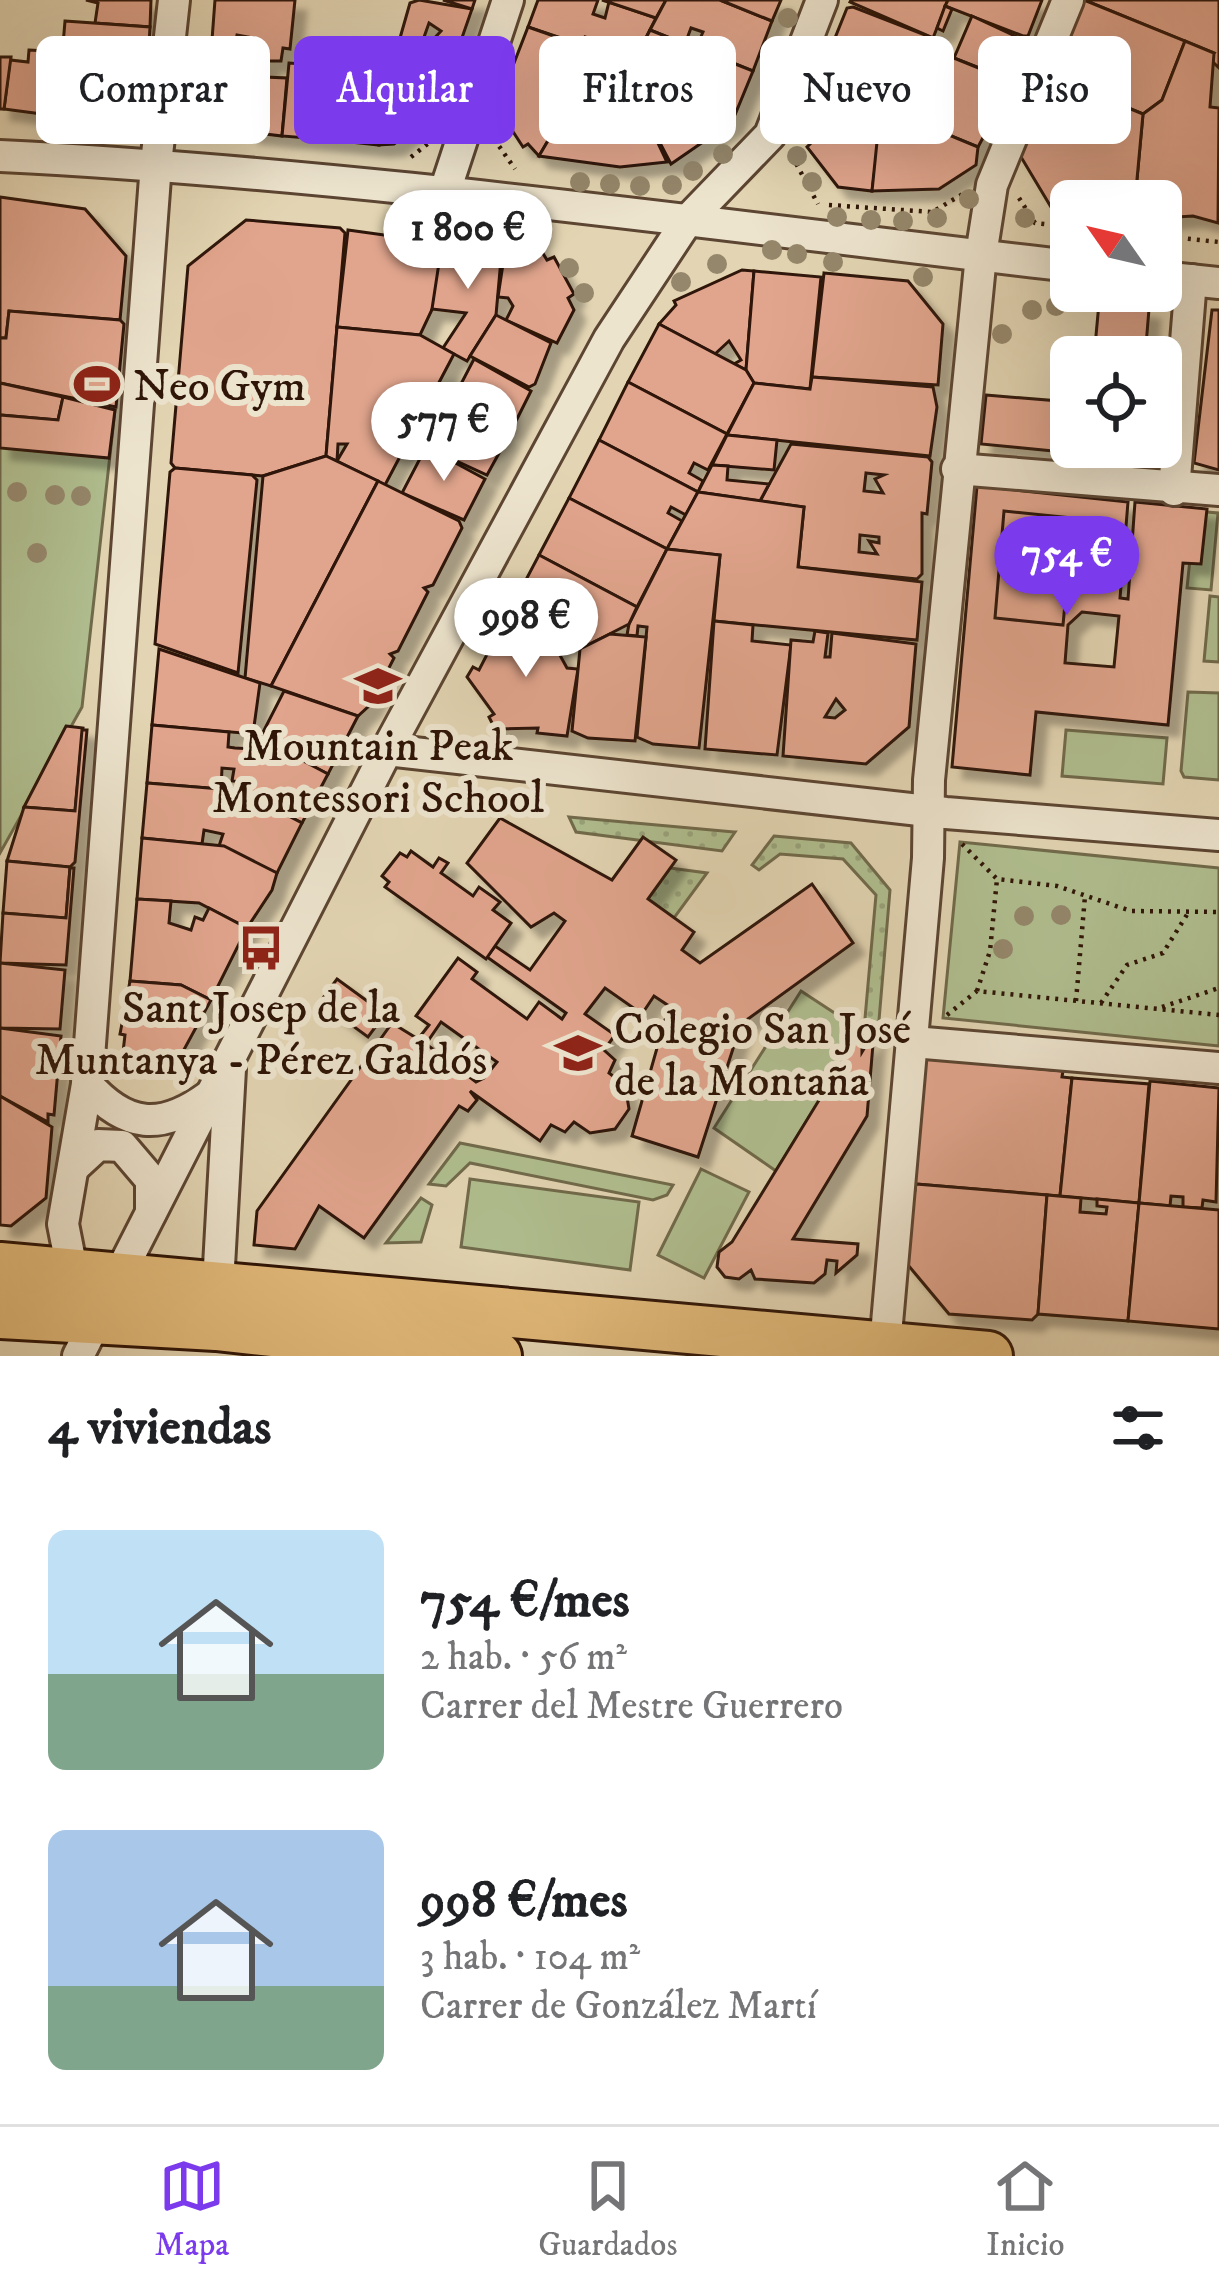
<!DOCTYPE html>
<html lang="es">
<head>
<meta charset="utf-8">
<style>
	body { margin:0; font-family:"IM FELL DW Pica",serif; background:#f2f2f2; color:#202124; height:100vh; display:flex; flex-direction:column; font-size:45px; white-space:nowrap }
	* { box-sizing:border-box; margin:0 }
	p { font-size:39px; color:#757577 }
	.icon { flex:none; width:66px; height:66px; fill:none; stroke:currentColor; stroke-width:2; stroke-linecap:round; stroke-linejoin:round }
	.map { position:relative; height:1356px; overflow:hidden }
	.panel { display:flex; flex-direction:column; background:#fff; flex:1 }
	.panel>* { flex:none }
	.guide { position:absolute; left:36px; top:36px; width:1149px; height:108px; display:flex; gap:24px }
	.needle { width:78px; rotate:304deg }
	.buttons { position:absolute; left:1050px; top:180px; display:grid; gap:24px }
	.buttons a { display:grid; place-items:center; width:132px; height:132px; border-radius:18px; background:#fff; box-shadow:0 12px 48px #0002; font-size:60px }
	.price { position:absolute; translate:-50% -102px; padding:0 27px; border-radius:42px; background:#fff; color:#222; font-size:39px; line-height:78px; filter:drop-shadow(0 3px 6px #0008) }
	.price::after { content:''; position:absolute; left:50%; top:72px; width:36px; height:27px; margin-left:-18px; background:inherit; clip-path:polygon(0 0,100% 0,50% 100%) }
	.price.current { background:#7c3aed; color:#fff }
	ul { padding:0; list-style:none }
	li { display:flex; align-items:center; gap:36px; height:300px; padding:0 48px }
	li span { display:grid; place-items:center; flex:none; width:336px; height:240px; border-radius:18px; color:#555 }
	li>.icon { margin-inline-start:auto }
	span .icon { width:144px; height:144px; fill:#fffc; stroke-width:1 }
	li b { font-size:51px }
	h2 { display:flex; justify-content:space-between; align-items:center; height:144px; padding:0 48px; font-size:51px }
	.pill { padding:0 42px; border-radius:18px; background:#fff; box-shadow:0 12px 48px #0002; font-size:42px; line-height:108px }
	.pill.current { background:#7c3aed; color:#fff }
	.tab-bar { display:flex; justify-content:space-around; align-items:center; height:168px; border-top:3px solid #e0e0e0; background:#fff; font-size:33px; color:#757577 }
	.tab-bar a { display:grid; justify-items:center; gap:6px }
	.tab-bar .current { color:#7c3aed }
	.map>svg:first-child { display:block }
</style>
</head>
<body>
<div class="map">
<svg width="1219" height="1356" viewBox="0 0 1219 1356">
	<defs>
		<pattern id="grass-dots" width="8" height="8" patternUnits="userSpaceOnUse" patternTransform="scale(3)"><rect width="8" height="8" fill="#b0be8f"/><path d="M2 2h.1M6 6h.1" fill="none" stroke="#98a27a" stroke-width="1.8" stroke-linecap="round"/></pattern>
		<filter id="shadow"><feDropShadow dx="11" dy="11" stdDeviation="3" flood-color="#0004"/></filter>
	</defs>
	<rect width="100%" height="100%" fill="#e3d5b3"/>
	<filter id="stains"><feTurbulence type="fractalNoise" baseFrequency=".00167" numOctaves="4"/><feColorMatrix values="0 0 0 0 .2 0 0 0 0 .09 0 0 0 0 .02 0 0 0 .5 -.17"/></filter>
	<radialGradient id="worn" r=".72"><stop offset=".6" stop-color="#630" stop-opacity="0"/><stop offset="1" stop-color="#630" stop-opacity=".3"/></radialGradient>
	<g fill="url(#grass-dots)" stroke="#706a4b" stroke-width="3">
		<polygon points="569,817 734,832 735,832 722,851 576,832"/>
		<polygon points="774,836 851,843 890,890 878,1032 862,1052 876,895 843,859 780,854 759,870 752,865"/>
		<polygon points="670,868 707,873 674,918 648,899"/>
	</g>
	<g fill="#b0be8f" stroke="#706a4b" stroke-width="3">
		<polygon points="63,397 115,410 82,707 0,853 0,415"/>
		<polygon points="1195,511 1218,513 1211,590 1187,588"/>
		<polygon points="1210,596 1219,597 1219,662 1204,661"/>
		<polygon points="1188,692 1219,693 1219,780 1184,777 1181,771"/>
		<polygon points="1066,730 1167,738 1163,784 1062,776"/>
		<polygon points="960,842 1219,868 1219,1046 943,1018"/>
		<polygon points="801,991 862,1031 776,1171 714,1128"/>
		<polygon points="460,1143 673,1185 667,1195 653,1200 470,1163 446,1186 429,1184"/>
		<polygon points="701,1169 749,1192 704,1278 658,1255"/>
		<polygon points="470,1179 639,1202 630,1270 461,1247"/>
		<polygon points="421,1198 432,1205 421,1242 386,1243"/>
	</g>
	<g fill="#e1a58d" stroke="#2f1507" stroke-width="3" fill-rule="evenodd" filter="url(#shadow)">
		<polygon points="86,0 151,0 150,27 95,23 98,3"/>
		<path d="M215,0H295L290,49L283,48L281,61H268L265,77L287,78L282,136L249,132L209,80ZM237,35L258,39L257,54L234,52Z"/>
		<path d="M419,0L472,9L449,75L401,61L405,46L398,45L410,3ZM429,23L441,31L429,44L423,40Z"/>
		<polygon points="443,0 475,0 472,9"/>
		<polygon points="538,0 598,0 593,14 605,18 609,2 656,18 633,63 594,50 597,41 585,37 582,45 528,27"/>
		<polygon points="602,0 666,0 656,18"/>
		<polygon points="666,0 720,0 772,21 753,71 696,48 703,32 691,28 685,44 650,30"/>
		<polygon points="720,0 781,0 772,21"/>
		<polygon points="948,0 933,38 850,2 851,0"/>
		<polygon points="948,0 1042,0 1028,36 1023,36 945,6"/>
		<polygon points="1084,0 1219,0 1219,68 1209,58 1214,53"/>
		<polygon points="1084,0 1185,41 1162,100 1143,114 1053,77 1078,4"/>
		<polygon points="945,6 952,9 943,31 937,28"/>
		<polygon points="853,7 933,38 902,116 819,79 840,40 835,38 847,8"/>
		<polygon points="972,16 1026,41 1010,80 954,58"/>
		<path d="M65,21L150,27L147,77L93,123L57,116ZM80,43L111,45L109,57L78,55Z"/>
		<polygon points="528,27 594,50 589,70 539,156 528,144 523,147 497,107"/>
		<polygon points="650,30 753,71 732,122 671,164 637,99 634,71 644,65 649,73 665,58 641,48"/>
		<polygon points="1185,41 1214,53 1210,107 1219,108 1218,223 1193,216 1161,218 1161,201 1135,201 1143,114 1162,100"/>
		<polygon points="929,48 1006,79 1002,102 978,147 902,116 909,99 922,103 934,74 927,71 922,84 916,82"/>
		<polygon points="29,50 45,51 44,64 62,65 57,116 4,109 10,60 28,62"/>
		<polygon points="0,57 11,57 4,109 0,109"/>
		<polygon points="289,63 339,67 331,140 282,136"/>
		<polygon points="414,64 449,75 442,106 394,144 379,145 382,101 406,83"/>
		<polygon points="614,66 626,67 635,80 637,99 667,162 620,167 539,156 586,76 613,78"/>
		<polygon points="339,67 384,71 379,145 331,140"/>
		<polygon points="1053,77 1143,114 1135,201 1071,201 1071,209 1051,207 1018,152"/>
		<polygon points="822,84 873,105 867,119 881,123 872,191 838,187 807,147 810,144 800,129"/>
		<polygon points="886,110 913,120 907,135 919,140 925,125 978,147 976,165 939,189 872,191 878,132"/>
		<polygon points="0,197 85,209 126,256 120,320 9,311 6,338 0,338"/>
		<polygon points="246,220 340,228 345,233 326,456 263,476 175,468 171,463 188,266"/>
		<polygon points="348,230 442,243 436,301 420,335 337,327"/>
		<polygon points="442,243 502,248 496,315 467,361 443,348 466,313 432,309"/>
		<polygon points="506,244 539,247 547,260 554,257 574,294 568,298 574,310 557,343 506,320 513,306 508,298 498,297"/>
		<polygon points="742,270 754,271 746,370 734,364 741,360 729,341 715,354 659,324 676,305 674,301"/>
		<polygon points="754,271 821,277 810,389 754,383 746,370"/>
		<polygon points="824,273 908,281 943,324 938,385 812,377"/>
		<polygon points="1099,303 1149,309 1145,357 1094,357"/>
		<polygon points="1212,310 1219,310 1219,470 1194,463"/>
		<polygon points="9,311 120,320 124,324 116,407 0,383 0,338 6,338"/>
		<polygon points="496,315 551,343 535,384 529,387 470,356"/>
		<polygon points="659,324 746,370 754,383 727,434 628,382"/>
		<polygon points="337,327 420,335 454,354 385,485 337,461 347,444 338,444 337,461 326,456"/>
		<polygon points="474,359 531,391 511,431 451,403"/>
		<polygon points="812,377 933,387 937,407 930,456 727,435 754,383 810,389"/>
		<polygon points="628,382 727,434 708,470 694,463 689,473 703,481 698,492 599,440"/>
		<polygon points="0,383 63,397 58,420 0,415"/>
		<polygon points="986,395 1071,402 1071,447 1136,447 1135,459 981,444"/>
		<polygon points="63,397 115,410 109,458 0,448 0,415 58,420"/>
		<polygon points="450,402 509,435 487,475 426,447"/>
		<polygon points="727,435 777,440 774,470 712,465"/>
		<polygon points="599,440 698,492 686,515 671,507 668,513 682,521 667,549 569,498"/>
		<path d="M791,444L928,457L932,462L927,514L922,513V574L917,579L798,567L804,507L760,501ZM866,473L884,475L875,479L883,493L864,491ZM860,535L879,537V543L869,541L877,554L859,552Z"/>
		<polygon points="426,447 485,479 464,520 402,493"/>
		<polygon points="326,456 378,481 271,686 245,678 263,476"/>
		<polygon points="712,465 728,466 727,480 769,484 760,501 698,492"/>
		<polygon points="175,468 252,475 257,480 238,673 155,644 170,472"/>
		<polygon points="378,481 459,521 462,528 433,585 424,588 428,592 398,651 390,654 394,658 370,705 358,716 271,686"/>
		<path d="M977,486L1128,502L1120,598L1128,599L1135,502L1207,509L1201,564L1183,563L1168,725L1036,712L1030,775L952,767ZM1082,612L1119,616L1114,667L1065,663L1068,625Z"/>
		<polygon points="698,492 804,507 798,567 922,582 917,640 714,621 720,555 667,549"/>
		<polygon points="569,498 667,549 637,607 539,555"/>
		<polygon points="1004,511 1073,518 1063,625 995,618"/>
		<polygon points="667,549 720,555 699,748 653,744 637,737 647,627 638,626 637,636 627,635 629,624"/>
		<polygon points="539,555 637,607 629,624 580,649 509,612"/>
		<polygon points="509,612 560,639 556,648 567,668 578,669 567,736 537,733 538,728 495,729 489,717 494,714 467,677 473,667 479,670"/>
		<polygon points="714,621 753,625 752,641 791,645 777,755 705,749"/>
		<path d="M815,631L828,633L825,657H830L832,633L916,644L909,727L866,764L783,756L791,640L813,642ZM836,699L845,710L835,718L825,717Z"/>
		<polygon points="610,634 646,637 635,741 588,738 572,731 580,649"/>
		<polygon points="159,649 260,683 253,734 152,725"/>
		<polygon points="284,691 358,716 328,774 260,738"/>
		<polygon points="152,725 229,732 228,747 235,748 254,749 260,738 328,774 302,823 240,791 243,782 232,781 234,769 222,768 221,789 147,783"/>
		<polygon points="66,726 83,728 75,811 24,807"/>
		<polygon points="82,730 87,730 75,862 70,867 7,861 24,807 75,811"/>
		<polygon points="147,783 221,789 220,798 232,801 240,791 302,823 277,873 219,846 223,834 204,830 202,844 142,838"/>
		<path d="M500,818L612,880L643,837L676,860L648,899L694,932L682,950L700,963L812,884L853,943L741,1024L698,1157L632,1136L669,1006L654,996L642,1014L605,988L585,1014L615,1035L604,1050L615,1060L609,1073L625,1085L629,1109L615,1129L590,1133L574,1122L565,1132L551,1125L540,1141L470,1091L477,1100L468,1111L459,1106L364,1238L319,1206L295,1249L254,1245L257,1211L392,1023L418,1039L429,1025L416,1016L458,958L477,972L472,979L527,1019L539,1002L562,1019L566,1013L487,957L495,946L530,970L565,921L554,913L531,927L467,863ZM441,1022L497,1062L484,1078L476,1082L426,1044Z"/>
		<polygon points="142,838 224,846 277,873 272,890 247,928 199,903 137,899"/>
		<polygon points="411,851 433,867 439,858 448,863 441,873 473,896 479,887 500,902 493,910 511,923 486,959 385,887 389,882 382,876 400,853 407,857"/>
		<polygon points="7,861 70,867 66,918 3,913"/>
		<polygon points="70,868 74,868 66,965 0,963 3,913 66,918"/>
		<polygon points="137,899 171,901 169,923 191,930 195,917 203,920 209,908 247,928 211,1000 181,985 130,981"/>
		<polygon points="0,963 65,970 60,1029 0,1028"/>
		<polygon points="337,979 385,1014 368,1037 320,1002"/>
		<polygon points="130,981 181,985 211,1000 180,1057 135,1057 136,1053 123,1052 125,1035 120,1034"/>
		<polygon points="0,1028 61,1036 54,1115 48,1114 48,1122 0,1096"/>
		<polygon points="862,1030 862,1052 874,1032 867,1116 793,1239 858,1244 857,1255 836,1273 837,1261 827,1260 825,1274 814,1283 755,1279 751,1270 739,1279 725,1277 717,1267 719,1252 732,1242"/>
		<polygon points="923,1058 1063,1071 1062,1077 1072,1078 1060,1196 916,1184 912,1178"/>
		<polygon points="1072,1078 1149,1084 1139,1203 1060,1196"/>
		<polygon points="1150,1081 1219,1088 1216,1202 1203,1200 1202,1208 1183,1207 1183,1197 1171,1196 1170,1206 1139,1203"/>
		<polygon points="0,1096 52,1127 46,1198 11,1226 0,1225"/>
		<polygon points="916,1184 1047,1195 1038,1314 1032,1320 949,1314 903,1259"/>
		<polygon points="1047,1195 1081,1198 1080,1212 1106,1214 1107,1207 1097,1206 1097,1199 1139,1203 1128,1321 1038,1314"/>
		<polygon points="1139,1203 1219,1210 1219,1329 1128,1321"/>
	</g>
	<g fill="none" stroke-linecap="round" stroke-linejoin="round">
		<g stroke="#5c4532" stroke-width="36">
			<g id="street">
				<path d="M0,156C359,174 714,225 1071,266"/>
				<polyline points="445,191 508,0"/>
				<polyline points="1161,277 1219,283"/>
				<polyline points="957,469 1219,490"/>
				<polyline points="1174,490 1191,280"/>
				<polyline points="387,750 946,813 1219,835"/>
				<polyline points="913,1042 1219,1068"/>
				<path d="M87,1084C126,1128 161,1131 208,1097"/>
				<polyline points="73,1168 98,1145 122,1146 151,1180 151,1212"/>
				<polyline points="73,1275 63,1224 87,1084 156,164 174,0"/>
				<polyline points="217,1302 230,1069"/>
				<polyline points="885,1346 928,858 929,780 981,255 992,185 1068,0"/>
				<polyline points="78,1356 387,750 609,339 687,221 770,135 822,0"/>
			</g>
		</g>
		<g stroke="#2f1507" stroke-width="54">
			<g id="primary">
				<polyline points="0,1267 988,1356"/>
				<polyline points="0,1314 216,1326 497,1356"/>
			</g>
		</g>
		<g stroke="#2f1507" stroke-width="4.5" stroke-dasharray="3 6" stroke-linecap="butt">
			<polyline points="192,107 217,142"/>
			<polyline points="98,132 131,105"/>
			<polyline points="494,139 515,169"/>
			<polyline points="792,156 818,204"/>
			<polyline points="411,157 430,142"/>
			<polyline points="1019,198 1035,223 1071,227"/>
			<polyline points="829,205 932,212 963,194"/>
			<polyline points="1161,236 1219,242"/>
			<polyline points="962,844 997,879 1057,886 1131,911 1219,912"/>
			<polyline points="977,991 990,951 997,879"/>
			<polyline points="1076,1001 1085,896"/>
			<polyline points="1101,1003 1127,965 1163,953 1188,913"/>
			<polyline points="1162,1007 1219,988"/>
			<polyline points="947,1015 977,991 1219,1015"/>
		</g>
		<use href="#street" stroke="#ede4ce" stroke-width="30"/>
		<use href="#primary" stroke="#e2ba7a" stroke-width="48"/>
	</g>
	<g fill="#95876b">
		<circle cx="788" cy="18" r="10"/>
		<circle cx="773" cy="57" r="10"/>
		<circle cx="723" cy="154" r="10"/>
		<circle cx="797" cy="156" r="10"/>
		<circle cx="693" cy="171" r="10"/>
		<circle cx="580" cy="182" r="10"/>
		<circle cx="812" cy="182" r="10"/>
		<circle cx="610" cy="184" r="10"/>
		<circle cx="672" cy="185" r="10"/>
		<circle cx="640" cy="186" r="10"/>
		<circle cx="969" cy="199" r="10"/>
		<circle cx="837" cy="217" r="10"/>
		<circle cx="937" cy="218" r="10"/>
		<circle cx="1025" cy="218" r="10"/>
		<circle cx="871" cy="220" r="10"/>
		<circle cx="903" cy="221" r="10"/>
		<circle cx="772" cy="250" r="10"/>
		<circle cx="797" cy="254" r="10"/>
		<circle cx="833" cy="262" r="10"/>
		<circle cx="717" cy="264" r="10"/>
		<circle cx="569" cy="268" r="10"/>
		<circle cx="923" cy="277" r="10"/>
		<circle cx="681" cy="282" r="10"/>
		<circle cx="584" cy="293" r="10"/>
		<circle cx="1056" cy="306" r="10"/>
		<circle cx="1032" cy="310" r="10"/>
		<circle cx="1002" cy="334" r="10"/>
		<circle cx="17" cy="492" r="10"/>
		<circle cx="55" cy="495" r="10"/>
		<circle cx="81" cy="496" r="10"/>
		<circle cx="37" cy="553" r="10"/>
		<circle cx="1061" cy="915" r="10"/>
		<circle cx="1024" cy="916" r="10"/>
		<circle cx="1003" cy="949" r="10"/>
	</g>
	<defs>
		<g id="stadium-bare" transform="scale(3.6)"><path d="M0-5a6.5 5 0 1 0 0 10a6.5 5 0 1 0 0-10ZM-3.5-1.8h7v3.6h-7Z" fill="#8f2418" stroke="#ede4ce" stroke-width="2.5" paint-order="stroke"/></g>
		<g id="school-bare" transform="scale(3.6)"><path d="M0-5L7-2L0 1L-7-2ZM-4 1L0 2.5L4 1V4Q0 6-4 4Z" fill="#8f2418" stroke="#ede4ce" stroke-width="2.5" paint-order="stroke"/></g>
		<g id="bus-bare" transform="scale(3.6)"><path d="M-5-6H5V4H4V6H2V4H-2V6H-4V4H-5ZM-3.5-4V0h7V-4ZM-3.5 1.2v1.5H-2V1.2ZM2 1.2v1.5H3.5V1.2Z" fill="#8f2418" stroke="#ede4ce" stroke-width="2.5" paint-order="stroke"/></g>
	</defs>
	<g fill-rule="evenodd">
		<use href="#stadium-bare" x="97" y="384"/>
		<use href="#school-bare" x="378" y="686"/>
		<use href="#bus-bare" x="261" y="948"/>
		<use href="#school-bare" x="578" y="1053"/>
	</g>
	<g text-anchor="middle" stroke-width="12" stroke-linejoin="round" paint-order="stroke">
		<g font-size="45" fill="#2f1507" stroke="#ede4ce" text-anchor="start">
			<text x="133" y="400">Neo Gym</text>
			<text x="378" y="760" text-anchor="middle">Mountain Peak<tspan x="378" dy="52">Montessori School</tspan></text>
			<text x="261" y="1022" text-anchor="middle">Sant Josep de la<tspan x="261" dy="52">Muntanya - Pérez Galdós</tspan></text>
			<text x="614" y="1043">Colegio San José<tspan x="614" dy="52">de la Montaña</tspan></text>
		</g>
	</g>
	<rect width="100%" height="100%" filter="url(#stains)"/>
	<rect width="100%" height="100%" fill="url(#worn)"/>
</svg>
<div class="buttons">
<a><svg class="needle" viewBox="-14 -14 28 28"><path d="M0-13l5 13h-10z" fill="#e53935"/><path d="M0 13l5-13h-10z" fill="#757577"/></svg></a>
<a><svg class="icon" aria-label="locate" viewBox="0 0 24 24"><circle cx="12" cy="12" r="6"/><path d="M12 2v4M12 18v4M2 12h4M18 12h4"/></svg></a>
</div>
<b class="price" style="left:468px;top:292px">1 800 €</b>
<b class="price" style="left:444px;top:484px">577 €</b>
<b class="price current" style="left:1067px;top:618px">754 €</b>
<b class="price" style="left:526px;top:680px">998 €</b>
<div class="guide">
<a class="pill">Comprar</a>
<a class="pill current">Alquilar</a>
<a class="pill">Filtros</a>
<a class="pill">Nuevo</a>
<a class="pill">Piso</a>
</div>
</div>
<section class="panel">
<h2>4 viviendas<svg class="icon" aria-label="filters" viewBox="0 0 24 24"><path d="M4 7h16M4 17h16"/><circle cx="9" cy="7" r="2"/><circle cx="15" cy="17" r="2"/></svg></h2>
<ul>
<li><span style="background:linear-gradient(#bfe0f5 60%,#7fa58c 0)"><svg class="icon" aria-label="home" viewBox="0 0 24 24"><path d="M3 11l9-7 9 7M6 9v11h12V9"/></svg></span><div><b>754 €/mes</b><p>2 hab. · 56 m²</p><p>Carrer del Mestre Guerrero</p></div></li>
<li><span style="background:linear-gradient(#a9c7e8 65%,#7fa58c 0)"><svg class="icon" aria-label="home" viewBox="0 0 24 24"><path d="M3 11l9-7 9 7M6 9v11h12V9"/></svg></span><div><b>998 €/mes</b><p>3 hab. · 104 m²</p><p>Carrer de González Martí</p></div></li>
</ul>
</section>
<nav class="tab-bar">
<a class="current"><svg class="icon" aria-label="map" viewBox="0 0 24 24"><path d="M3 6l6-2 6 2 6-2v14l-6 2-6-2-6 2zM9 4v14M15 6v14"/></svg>Mapa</a>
<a><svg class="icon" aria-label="saved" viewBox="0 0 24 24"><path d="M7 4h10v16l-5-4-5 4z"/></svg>Guardados</a>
<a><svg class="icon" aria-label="home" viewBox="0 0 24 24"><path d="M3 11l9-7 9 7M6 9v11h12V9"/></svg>Inicio</a>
</nav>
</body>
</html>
